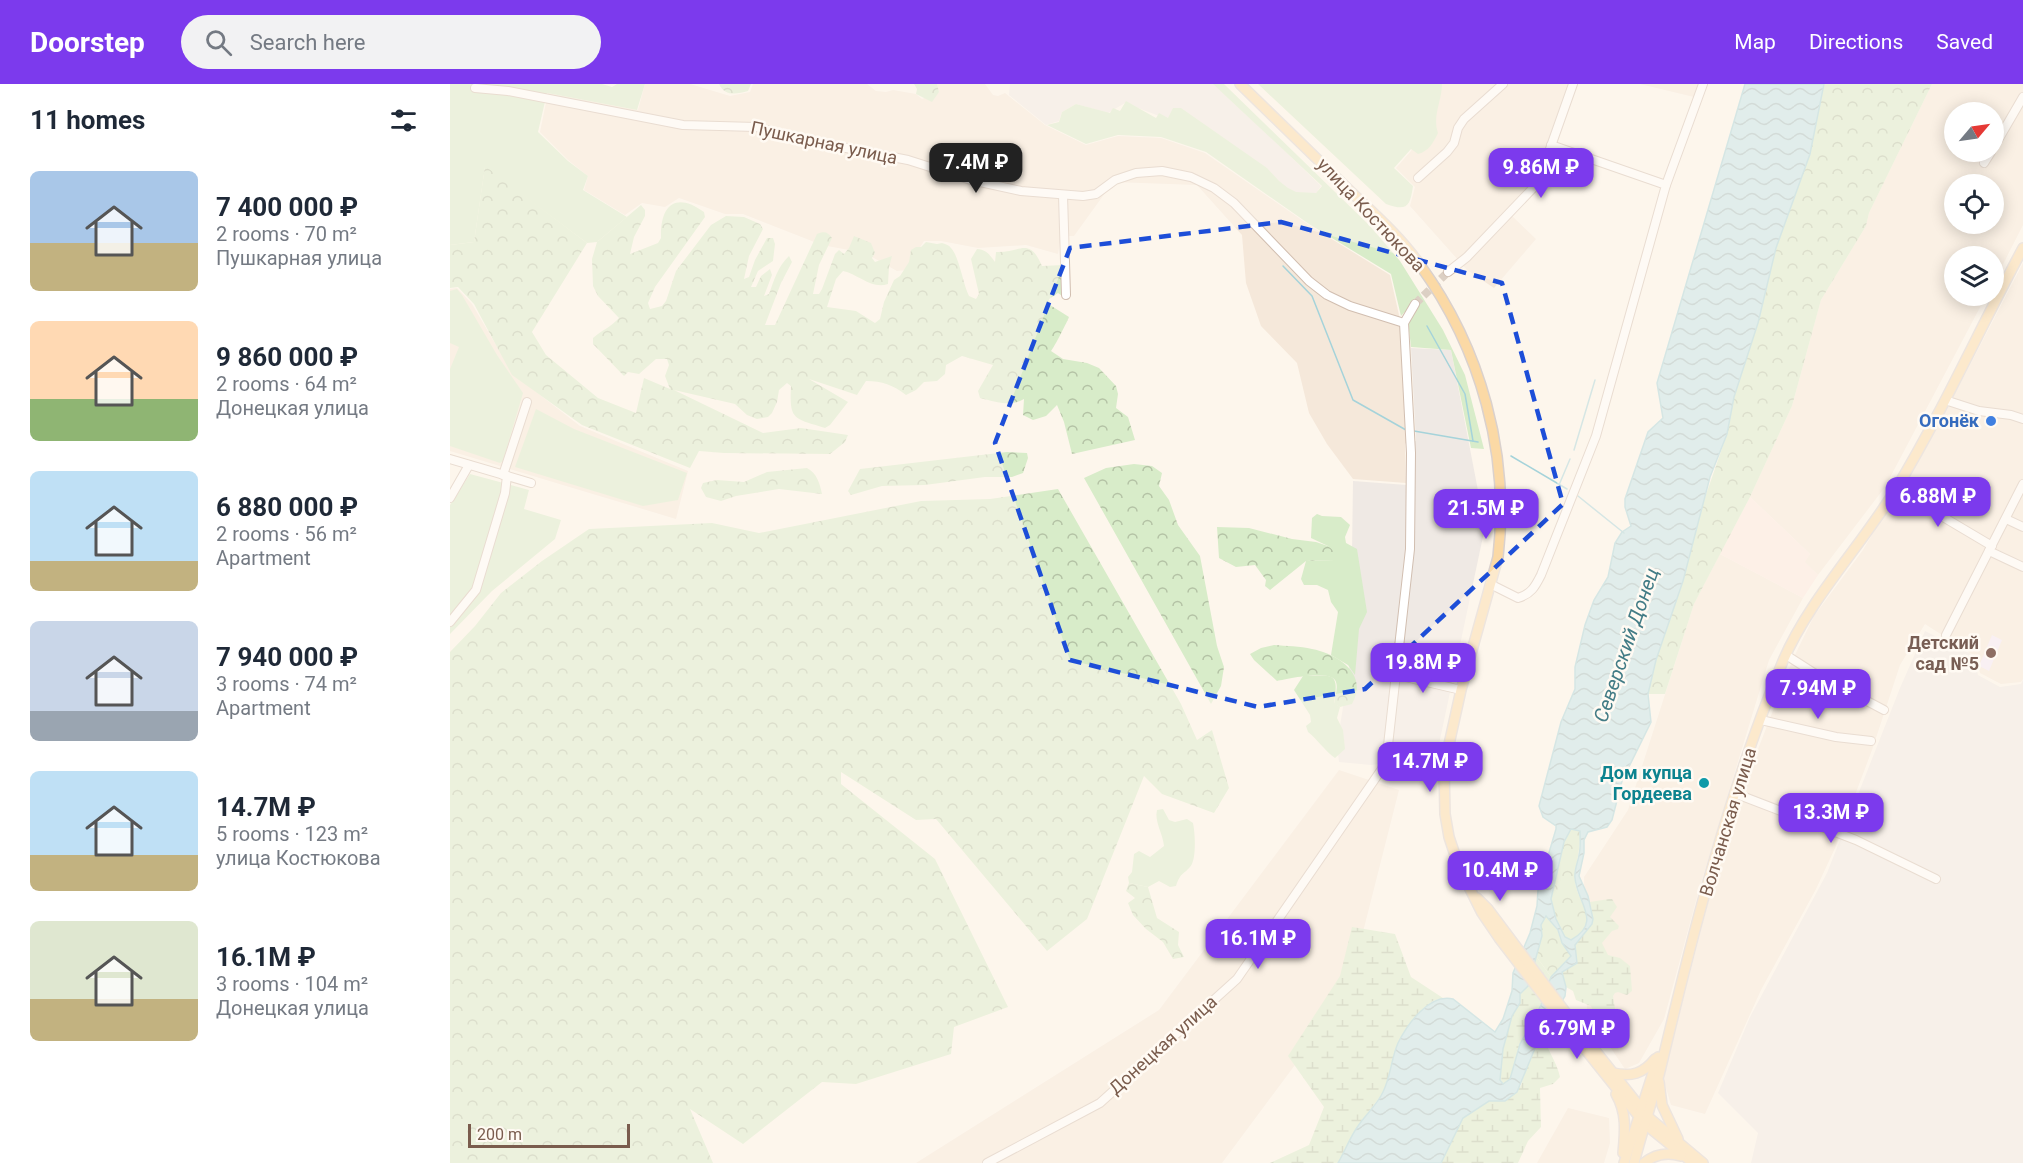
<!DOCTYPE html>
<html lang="en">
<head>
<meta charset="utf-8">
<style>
	body { margin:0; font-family:Roboto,sans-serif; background:#f2f2f3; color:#1f2937; height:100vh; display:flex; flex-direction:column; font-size:22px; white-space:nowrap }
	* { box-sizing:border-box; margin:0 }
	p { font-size:20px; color:#747a83 }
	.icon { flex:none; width:33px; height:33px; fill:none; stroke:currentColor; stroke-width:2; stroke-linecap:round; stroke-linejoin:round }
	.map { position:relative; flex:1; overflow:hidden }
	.sheet { display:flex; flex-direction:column; background:#fff; width:450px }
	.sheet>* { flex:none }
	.needle { width:39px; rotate:61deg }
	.controls { position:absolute; left:1494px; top:18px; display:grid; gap:12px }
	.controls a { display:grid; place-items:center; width:60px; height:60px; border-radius:50%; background:#fff; box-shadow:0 3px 15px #0003; font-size:30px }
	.scale { position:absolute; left:18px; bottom:15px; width:162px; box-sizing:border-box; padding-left:6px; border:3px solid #7a5c4d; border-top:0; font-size:16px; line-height:21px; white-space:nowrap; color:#7a5c4d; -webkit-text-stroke:4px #fffaf3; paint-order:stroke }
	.price { position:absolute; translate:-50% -51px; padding:0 14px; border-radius:12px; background:#7c3aed; color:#fff; font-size:20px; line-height:39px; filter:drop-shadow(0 2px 3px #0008) }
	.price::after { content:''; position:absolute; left:50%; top:36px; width:18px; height:14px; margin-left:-9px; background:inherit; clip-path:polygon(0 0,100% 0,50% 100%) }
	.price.active { background:#222; color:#fff }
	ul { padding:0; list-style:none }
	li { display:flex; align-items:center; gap:18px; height:150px; padding:0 30px }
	li span { display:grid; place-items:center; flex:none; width:168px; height:120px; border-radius:9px; color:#555 }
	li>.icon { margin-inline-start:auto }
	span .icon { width:72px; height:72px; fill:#fffc; stroke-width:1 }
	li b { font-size:26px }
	h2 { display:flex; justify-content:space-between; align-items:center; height:72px; padding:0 30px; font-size:26px }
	header { display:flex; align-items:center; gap:36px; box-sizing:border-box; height:84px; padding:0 30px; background:#7c3aed; color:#fff }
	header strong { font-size:28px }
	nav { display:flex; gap:33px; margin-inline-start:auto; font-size:21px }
	.search { width:420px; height:54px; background:#f2f2f3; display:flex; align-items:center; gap:15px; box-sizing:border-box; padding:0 21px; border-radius:33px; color:#747a83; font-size:22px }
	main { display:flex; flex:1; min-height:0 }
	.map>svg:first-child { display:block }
</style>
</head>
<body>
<header>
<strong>Doorstep</strong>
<div class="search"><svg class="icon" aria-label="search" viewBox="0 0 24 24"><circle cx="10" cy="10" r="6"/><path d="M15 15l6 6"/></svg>Search here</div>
<nav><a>Map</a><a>Directions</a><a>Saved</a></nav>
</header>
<main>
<section class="sheet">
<h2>11 homes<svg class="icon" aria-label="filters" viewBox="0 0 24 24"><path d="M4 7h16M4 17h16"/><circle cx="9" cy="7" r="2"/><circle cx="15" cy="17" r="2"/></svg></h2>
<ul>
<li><span style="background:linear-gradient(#a9c7e8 60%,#c2b280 0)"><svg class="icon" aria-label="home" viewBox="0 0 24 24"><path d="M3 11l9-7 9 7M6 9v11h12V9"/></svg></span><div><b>7 400 000 ₽</b><p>2 rooms · 70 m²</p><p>Пушкарная улица</p></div></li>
<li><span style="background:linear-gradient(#ffd9b3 65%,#8fb573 0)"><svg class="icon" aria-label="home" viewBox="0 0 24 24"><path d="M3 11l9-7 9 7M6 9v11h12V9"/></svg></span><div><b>9 860 000 ₽</b><p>2 rooms · 64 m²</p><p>Донецкая улица</p></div></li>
<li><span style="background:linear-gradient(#bfe0f5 75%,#c2b280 0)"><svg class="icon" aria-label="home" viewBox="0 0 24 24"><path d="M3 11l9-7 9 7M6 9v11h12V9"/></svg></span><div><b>6 880 000 ₽</b><p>2 rooms · 56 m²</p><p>Apartment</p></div></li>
<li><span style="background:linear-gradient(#c9d6e8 75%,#9aa5b1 0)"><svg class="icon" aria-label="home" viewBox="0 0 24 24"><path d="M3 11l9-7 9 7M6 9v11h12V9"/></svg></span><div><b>7 940 000 ₽</b><p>3 rooms · 74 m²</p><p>Apartment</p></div></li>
<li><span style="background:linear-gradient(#bfe0f5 70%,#c2b280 0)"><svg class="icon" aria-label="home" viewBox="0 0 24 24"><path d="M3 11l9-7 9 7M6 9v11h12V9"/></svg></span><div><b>14.7M ₽</b><p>5 rooms · 123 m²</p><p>улица Костюкова</p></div></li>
<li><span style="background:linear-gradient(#dfe7d0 65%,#c2b280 0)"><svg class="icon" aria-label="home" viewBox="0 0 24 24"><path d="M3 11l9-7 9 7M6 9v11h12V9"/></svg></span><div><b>16.1M ₽</b><p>3 rooms · 104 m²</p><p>Донецкая улица</p></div></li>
</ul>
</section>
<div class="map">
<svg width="1573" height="1079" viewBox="0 0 1573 1079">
	<defs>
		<pattern id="forest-crowns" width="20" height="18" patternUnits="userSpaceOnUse" patternTransform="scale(1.5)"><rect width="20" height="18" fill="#d8ecc9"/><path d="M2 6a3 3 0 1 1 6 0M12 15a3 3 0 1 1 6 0" fill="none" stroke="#b4c2a5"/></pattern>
		<pattern id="wetland-marsh" width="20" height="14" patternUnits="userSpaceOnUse" patternTransform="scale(1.5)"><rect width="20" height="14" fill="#d8ecc9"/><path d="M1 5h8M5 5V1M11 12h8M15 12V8" fill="none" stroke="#b4c2a5"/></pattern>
		<pattern id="water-waves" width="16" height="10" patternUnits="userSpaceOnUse" patternTransform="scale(1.5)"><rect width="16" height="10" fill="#bfe3e8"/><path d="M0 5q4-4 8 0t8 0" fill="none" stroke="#a0bbbe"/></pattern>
	</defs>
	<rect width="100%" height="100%" fill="#fdf6ec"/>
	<g fill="#f5e8da" fill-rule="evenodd">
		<polygon points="195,0 240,0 280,12 300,8 303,0 417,0 426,7 436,8 443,6 466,10 472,15 489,8 487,0 535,0 543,11 548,12 555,9 595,41 636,61 668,52 711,54 755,69 859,141 940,191 951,240 957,358 955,360 956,399 903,395 877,360 859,329 847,279 811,242 796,199 792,151 747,101 663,98 624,152 611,152 608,170 576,161 528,164 491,157 474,157 456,186 447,187 415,169 372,161 293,130 275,130 229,114 215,123 192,119 175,131 134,106 138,92 118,76 90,48 98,9 188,26"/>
		<polygon points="988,0 1125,0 1096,82 1060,130 1086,155 1044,204 1017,186 960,122 965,103 946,84 961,67"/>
		<polygon points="1190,0 1248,0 1244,13"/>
		<path d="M1482,0H1573V141L1544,198V172H1504V212H1536L1435,403L1368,491L1354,478L1360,470L1300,413L1342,322L1371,216L1416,142L1419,129ZM1504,28H1544V68H1504ZM1504,100H1544V140H1504Z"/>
		<polygon points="1573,179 1573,595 1571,598 1551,600 1530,589 1526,572 1518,568 1523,556 1511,552 1506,560 1475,540 1450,581 1422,666 1385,764 1366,805 1311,906 1255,1030 1221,1021 1213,994 1264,796 1298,691 1343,575 1364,532 1413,466 1508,304"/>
		<polygon points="7,204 22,220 63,290 130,342 238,387 226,435 0,367 0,205"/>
		<polygon points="1270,470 1353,514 1319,576 1250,802 1214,935 1189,979 1175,985 1137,929 1134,793 1178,726 1244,520"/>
		<polygon points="889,686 949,706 897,911 772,1079 466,1079 709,926"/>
		<polygon points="1118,1024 1159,1034 1160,1059 1154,1079 1087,1079"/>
	</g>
	<polygon fill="#fde8e0" points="1300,413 1360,470 1355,478 1368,491 1353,514 1270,470"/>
	<g fill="#efe9e4">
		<polygon points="560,0 766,0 871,102 864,112 848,113 717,35 675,19 658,29 626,20 612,28 609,37 596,41 559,11"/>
		<polygon points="961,264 1001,266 1035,443 988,665 939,663 936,679 921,681 889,678 887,661 911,509 902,469 903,397 957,401 957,360 966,357"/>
		<polygon points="1475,547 1523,571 1528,591 1550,603 1571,600 1573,596 1573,1079 1301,1079 1308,1049 1268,1009 1300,933 1377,789 1450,604"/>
	</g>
	<polygon fill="#f3e8fa" points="1542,551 1552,556 1539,587 1529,582"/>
	<g fill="#d8ecc9">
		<polygon points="0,0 152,0 162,3 167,0 195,0 187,26 97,9 88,48 118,77 138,92 133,106 177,133 147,158 137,159 35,83 24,158 0,161"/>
		<polygon points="763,0 774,0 919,141 950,177 993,246 1015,291 1034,365 1021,364 1001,266 961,263 958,236 969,221 965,217 951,232 941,190 859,140 756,68 711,53 668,51 636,60 597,41 609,38 612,28 626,20 660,29 663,24 670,27 676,17 706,34 709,29 718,34 723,24 731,24 817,84 829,97 838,104 846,108 866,109 872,102"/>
		<path d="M808,0H992C992,17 982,32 988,49C983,59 979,67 968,70L961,65L944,84L963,102C960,124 956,127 936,120Z"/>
		<polygon points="7,205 12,211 47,271 73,309 53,377 50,379 0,362 0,285 9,263 0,259 0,207"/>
		<polygon points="86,325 124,345 237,389 228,416 193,422 65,383"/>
		<polygon points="20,390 79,406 74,425 111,436 105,455 42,507 0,550 0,421"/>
		<polygon points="867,430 872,432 891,433 900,441 895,453 896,459 907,465 917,528 909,545 905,591 898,581 881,571 888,528 881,518 878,506 867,501 854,501 851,495 856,477 884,476 878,462 861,454 862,434"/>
		<path d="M853,592C881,592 890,586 884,619L890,623L887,634L893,646L895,665L885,674C874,666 868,656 858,648L856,642L861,638L860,631L844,606Z"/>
		<path d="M713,725L719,736L725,738L737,735L743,739C745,748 747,776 740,783C732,792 731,788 726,802L720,803L709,797L698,803L679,799L678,793L682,788L684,770L689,767L700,773L714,762C713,750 704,737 707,726Z"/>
	</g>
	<g fill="url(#forest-crowns)">
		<path d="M269,0H301L298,7C287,10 275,13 269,0Z"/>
		<polygon points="464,0 487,0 489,8 482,18 466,10 467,5"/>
		<polygon points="1374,0 1482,0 1419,129 1416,142 1371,216 1342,322 1300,413 1244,520 1215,610 1198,610 1206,576 1233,497 1250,428 1277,350 1284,313 1308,239 1326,164 1360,70"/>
		<path d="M35,82L137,159L82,248L96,271L148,314L186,329L194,294L220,305L215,292L219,281L217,275H206L189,290L178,288L174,292L143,260V254C152,246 161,243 169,234L148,212L143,202L142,175L147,158L191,121L195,126V132L184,153L180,170L208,159L211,154C210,122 225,107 254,128L255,133L205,203L198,219L200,225L212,222L216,217L226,187L261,141L276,132L294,133L310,140L313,145L299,172L294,195L299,193L305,176L317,154H323L325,160L323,177L308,187L301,203H306L311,192L320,185L322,191L314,212L319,210C324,196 328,182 339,172L342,178L331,199L315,241H325L367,150C374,147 378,148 382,154L369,181L363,210H369L372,205L385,170L389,166L394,170L399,164L404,152L421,159L425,169L422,174L425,178L442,172L439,183L438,200C422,206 408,190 393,187L386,195L377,223L406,227L425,239L430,235L434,218L444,196L450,192L459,178L461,166L466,163H471L476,158L487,160L492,159C495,160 499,161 501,164C509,172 513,200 519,212L526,215L529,210L521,175L527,165C537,166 539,170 545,178L546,168C571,169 579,152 592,182L613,181L615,214L608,209L599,215L600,221L619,233C618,236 604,264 601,267L613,275L637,279L649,284L666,302L668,310L666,324L678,333L685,356L622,370L614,338L607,321L596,332L583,336L573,331L574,315C560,323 546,318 530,314L528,307L543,281L512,272L496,281L495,290L487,297L474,298L466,306L456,311C443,301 432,297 416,297L407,311L359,295L398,318L380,341L375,344C344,334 339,337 341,302L337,299L329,306L327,318L322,329L318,333L307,335L297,331L285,320L224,306L313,349L351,344L398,351L395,358L380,370L274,369L249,367L240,384L132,341L62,291L24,220L8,203L0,204V161L24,158Z"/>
		<polygon points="557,368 577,369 578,374 573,389 562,393 535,393 475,401 432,402 401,411 398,407 410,385"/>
		<polygon points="684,380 702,382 712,389 709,402 719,416 728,441 750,472 767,562 774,583 771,602 761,620 634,394 656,384"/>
		<path d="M357,384C367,389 370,400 372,410L329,405L286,412L271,417L256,413L251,404L253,399L267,396L294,398L317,388Z"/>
		<polygon points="608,405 731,620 747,656 762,646 779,704 764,729 712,710 694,692 637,835 597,867 486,735 466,736 391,688 391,700 485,775 558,923 504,943 501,970 406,1000 372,998 293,1060 240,1025 263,1079 0,1079 0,568 25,542 51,509 92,477 139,445 262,439 309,449 471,417 540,415"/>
		<polygon points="767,443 799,444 842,455 866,458 878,462 887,470 884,476 856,477 820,506 815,502 816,496 805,481 786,483 769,474"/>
		<path d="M824,561C836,562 850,562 862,565C888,570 919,590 902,620L890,623L884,620C885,613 889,602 885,596C877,586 838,595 827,597L804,576L800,570L811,564Z"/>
		<path d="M1121,745L1130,747C1131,763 1126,778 1125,794C1124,818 1156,836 1121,856L1115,853L1106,835L1101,815L1114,758Z"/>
		<polygon points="679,799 698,803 707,834 729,848 728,861 734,873 723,875 713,858 696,845 683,831 678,819 685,814 676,807"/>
		<polygon points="1096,832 1108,847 1110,855 1121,872 1101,893 1086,872 1092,852 1091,841"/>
	</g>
	<g fill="url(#wetland-marsh)">
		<path d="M1159,815H1162L1167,823L1160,833L1169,842L1168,845L1162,847L1152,859L1158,871L1170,874L1180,882L1182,907L1177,911L1168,908L1165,909L1163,912L1165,925L1156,928V935L1152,939L1145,932L1141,922L1126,916L1123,907L1116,903L1112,888L1127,879L1125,861C1136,842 1146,843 1140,818Z"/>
		<polygon points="902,843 945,850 961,893 993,914 983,917 973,925 949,958 939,996 932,1010 908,1042 888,1079 820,1079 859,1061 874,1023 838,972 890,892"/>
		<polygon points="1086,872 1101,893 1091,921 1073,953 1060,995 1053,1000 1050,994 1053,965 1062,932 1070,915 1070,910 1078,902"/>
		<path d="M1091,946C1095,962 1107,978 1110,993L1103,1000L1090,1004L1091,1043L1078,1057L1068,1079H991L1013,1034L1039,1017L1071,1002L1075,986Z"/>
	</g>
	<path fill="url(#water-waves)" stroke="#a5d3da" stroke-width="1.5" fill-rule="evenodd" d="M1295,0H1374L1360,70L1326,164L1308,239L1284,313L1277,350L1260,393L1233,497L1206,576L1198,610L1201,638L1172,697L1162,736L1157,743L1138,748L1134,756V769L1129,792L1138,812L1143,835L1142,840L1125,861L1127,879L1112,888L1116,903L1115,912L1101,936L1092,939L1090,952L1067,1008L1055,1017H1039L1013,1034L991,1079H888C895,1067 900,1053 908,1042C916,1030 927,1021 933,1008C941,992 941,975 948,959C957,941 979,909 1003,915L1045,948L1053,935L1062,907L1063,889L1080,849L1087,822L1088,806L1106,745V742L1093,733L1089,722L1111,638L1125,605V583L1135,541L1144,516L1158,493L1165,459L1172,448L1181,442L1175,423V415L1198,348L1213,334L1207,299ZM1121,745L1130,747C1130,755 1131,763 1129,771C1128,778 1124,786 1125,794C1127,819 1153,838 1121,856L1115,853L1106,835L1101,815L1114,758ZM1096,832L1108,846L1112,859L1121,872L1101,893L1091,921L1070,960L1060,995L1053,1000L1050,996L1053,965L1062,932L1070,919V910L1078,902L1092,852L1091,841Z"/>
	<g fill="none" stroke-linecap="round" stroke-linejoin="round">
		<g stroke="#a5d3da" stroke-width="1.5">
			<polyline points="833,182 862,212 903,316 956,346"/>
			<polyline points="977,242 1015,310 1023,357"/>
			<polyline points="964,347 1028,358"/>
			<polyline points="1124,366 1145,296"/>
			<polyline points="1061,372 1117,405"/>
			<polyline points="1109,401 1120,375"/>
			<polyline points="1128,412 1174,449"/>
		</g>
		<polyline stroke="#dcd0c4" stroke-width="8" stroke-dasharray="8 4" stroke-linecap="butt" points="965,220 998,188"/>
		<g stroke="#d1beb0" stroke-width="10">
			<g id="minor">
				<polyline points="25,4 58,7 233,41 306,43 350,55 458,76 521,96 571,107 633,112 646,110 665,96 686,89 712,87 741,93 764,104 784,119 859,197 877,211 900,222 954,239"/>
				<polyline points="1544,63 1573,13"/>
				<polyline points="1534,79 1541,68"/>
				<polyline points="968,94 997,68 1004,59 1008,44 1014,35 1053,0"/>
				<polyline points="1216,101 1253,0"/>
				<polyline points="613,111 616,211"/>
				<polyline points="998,188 1017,173 1084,103 1095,79 1123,0"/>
				<polyline points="1495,316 1529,327 1561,331 1573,335"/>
				<polyline points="0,375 81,399"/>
				<polyline points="53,391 77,318"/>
				<polyline points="1446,405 1542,462"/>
				<polyline points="0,414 19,381"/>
				<polyline points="1556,435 1573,443"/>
				<polyline points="1539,467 1573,483"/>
				<path d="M1040,500L1068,514C1081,510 1085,503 1091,491L1146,352L1216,101L1101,61"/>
				<polyline points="0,538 26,506 55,409 57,392"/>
				<polyline points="1496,551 1573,400"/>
				<polyline points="1336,571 1364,589 1434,626"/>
				<polyline points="947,591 1011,606"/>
				<polyline points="1311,636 1386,653 1421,657"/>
				<polyline points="1284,709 1406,756 1486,795"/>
				<polyline points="537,1079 650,1019 787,895 936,679 960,465 961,369 954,239 965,220"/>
			</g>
		</g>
		<g stroke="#dad1cd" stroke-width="12">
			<g id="major">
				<path d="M790,0C826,35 862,70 898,105C923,129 950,152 970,181C1031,265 1060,370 1048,473L1011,606L994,683L995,730L999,753L1009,783L1032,829L1049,854L1119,945L1195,1040L1243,1079"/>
				<polyline points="1027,814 1038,825 1125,941 1197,1032 1253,1079"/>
				<path d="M1163,989C1181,993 1193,990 1205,975"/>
				<polyline points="1209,998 1212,1021 1228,1055"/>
				<path d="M1166,1010C1177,1029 1175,1048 1173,1069"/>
				<polyline points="1174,1079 1208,973"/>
				<path d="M1184,1079C1192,1048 1202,1018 1210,987C1243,848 1278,709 1333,577C1359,516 1411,462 1446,405C1493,327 1530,244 1573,164"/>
				<path d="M1194,1079C1205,1070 1218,1068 1231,1072"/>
			</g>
		</g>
		<use href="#minor" stroke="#fff" stroke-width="8"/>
		<use href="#major" stroke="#fbd9a5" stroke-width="9"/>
	</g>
	<path d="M0 0H1573V1079H0ZM831,138L1052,199L1113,420L915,605L808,623L620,576L545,359L620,164Z" fill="#fdf6ec" fill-opacity=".55" fill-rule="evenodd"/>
	<path fill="none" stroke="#1d4ed8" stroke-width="4.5" stroke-dasharray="12 8" stroke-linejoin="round" d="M831,138L1052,199L1113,420L915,605L808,623L620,576L545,359L620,164Z"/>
	<circle fill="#3f7fe0" stroke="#fffaf3" stroke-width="2" cx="1541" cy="337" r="6"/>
	<circle fill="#8d6e63" stroke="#fffaf3" stroke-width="2" cx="1541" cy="569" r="6"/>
	<circle fill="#0f9aa8" stroke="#fffaf3" stroke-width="2" cx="1254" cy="699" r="6"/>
	<g text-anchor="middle" stroke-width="5" stroke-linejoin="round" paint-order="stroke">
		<g font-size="18" fill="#7a5c4d" stroke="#fffaf3">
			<text transform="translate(374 59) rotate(12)" y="6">Пушкарная улица</text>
			<text transform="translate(921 131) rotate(47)" y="6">улица Костюкова</text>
			<text transform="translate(1278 738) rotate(-73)" y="6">Волчанская улица</text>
			<text transform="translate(713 961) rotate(-42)" y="6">Донецкая улица</text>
		</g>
		<g font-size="18" font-weight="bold" fill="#366cbe" stroke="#fffaf3" text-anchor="end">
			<text x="1529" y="343">Огонёк</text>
		</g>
		<g font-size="18" font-weight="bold" fill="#785e54" stroke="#fffaf3" text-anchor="end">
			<text x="1529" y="565">Детский<tspan x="1529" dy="21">сад №5</tspan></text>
		</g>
		<g font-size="18" font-weight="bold" fill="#0d838f" stroke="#fffaf3" text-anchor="end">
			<text x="1242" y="695">Дом купца<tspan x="1242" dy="21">Гордеева</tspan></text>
		</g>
		<g font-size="20" font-style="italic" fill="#437c86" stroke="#fffaf3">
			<text transform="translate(1176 561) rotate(-71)" y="7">Северский Донец</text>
		</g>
	</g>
</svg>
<div class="controls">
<a><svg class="needle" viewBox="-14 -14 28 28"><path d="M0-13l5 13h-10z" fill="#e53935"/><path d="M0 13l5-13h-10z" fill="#747a83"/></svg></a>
<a><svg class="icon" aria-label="locate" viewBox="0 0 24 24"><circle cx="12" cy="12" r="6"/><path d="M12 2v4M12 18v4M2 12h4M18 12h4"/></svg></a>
<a><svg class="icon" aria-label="layers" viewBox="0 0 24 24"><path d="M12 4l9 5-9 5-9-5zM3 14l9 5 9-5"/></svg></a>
</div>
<div class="scale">200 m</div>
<b class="price active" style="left:526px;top:110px">7.4M ₽</b>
<b class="price" style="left:1091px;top:115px">9.86M ₽</b>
<b class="price" style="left:1488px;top:444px">6.88M ₽</b>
<b class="price" style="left:1036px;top:456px">21.5M ₽</b>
<b class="price" style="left:973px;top:610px">19.8M ₽</b>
<b class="price" style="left:1368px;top:636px">7.94M ₽</b>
<b class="price" style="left:980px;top:709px">14.7M ₽</b>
<b class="price" style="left:1381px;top:760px">13.3M ₽</b>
<b class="price" style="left:1050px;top:818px">10.4M ₽</b>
<b class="price" style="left:808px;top:886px">16.1M ₽</b>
<b class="price" style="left:1127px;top:976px">6.79M ₽</b>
</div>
</main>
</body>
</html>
